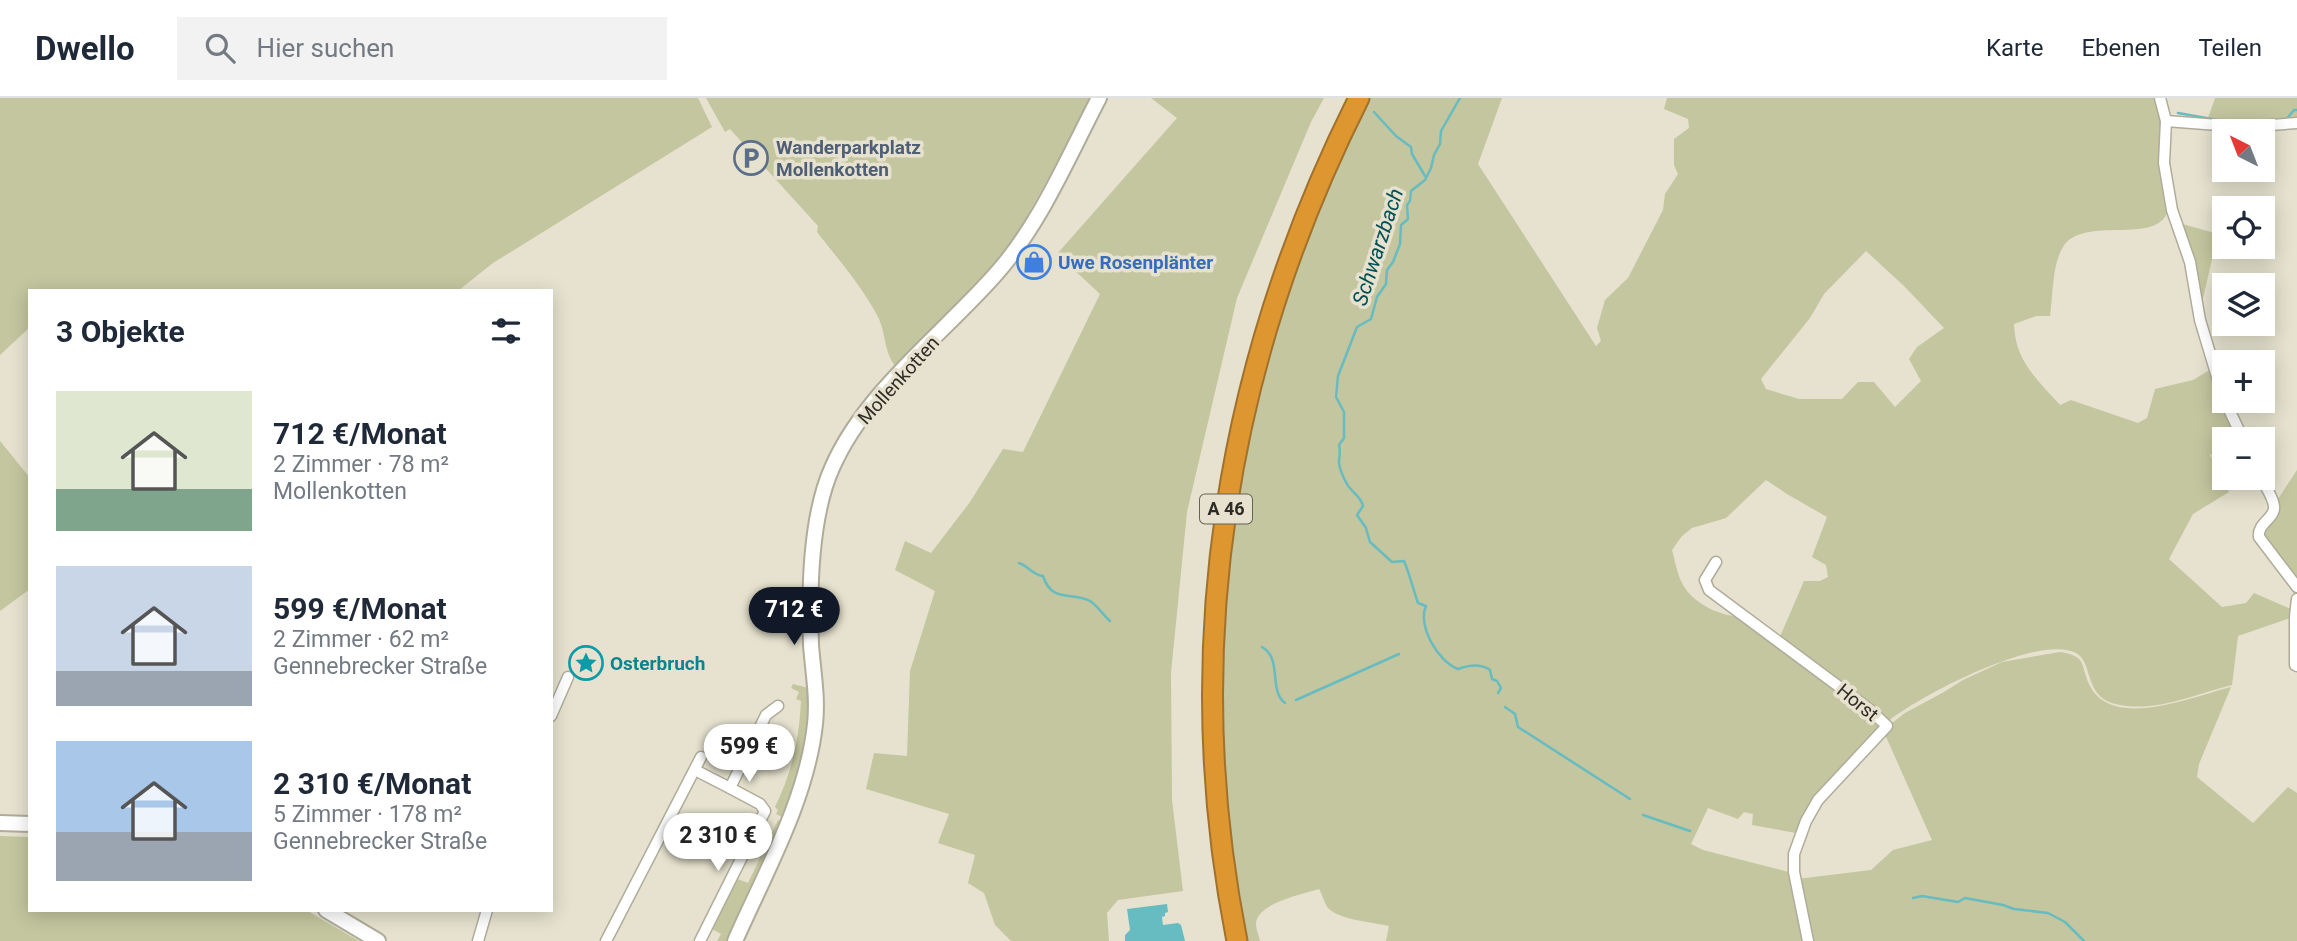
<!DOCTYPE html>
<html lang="de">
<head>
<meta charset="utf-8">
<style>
	body { margin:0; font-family:Roboto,sans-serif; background:#f2f2f3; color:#1f2937; height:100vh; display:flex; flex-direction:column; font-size:26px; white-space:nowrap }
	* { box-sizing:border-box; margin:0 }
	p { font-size:23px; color:#747a83 }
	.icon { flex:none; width:38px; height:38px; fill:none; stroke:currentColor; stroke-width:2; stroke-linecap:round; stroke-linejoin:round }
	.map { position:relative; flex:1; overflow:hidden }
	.details { position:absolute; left:28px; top:191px; width:525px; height:623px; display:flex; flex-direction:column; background:#fff; border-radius:0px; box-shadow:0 4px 18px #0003 }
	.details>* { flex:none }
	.needle { width:46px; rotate:318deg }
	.fabs { position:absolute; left:2212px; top:21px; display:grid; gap:14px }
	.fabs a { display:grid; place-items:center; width:63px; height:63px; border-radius:0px; background:#fff; box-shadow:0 4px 18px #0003; font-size:35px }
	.price { position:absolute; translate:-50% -60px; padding:0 16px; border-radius:24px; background:#fff; color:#222; font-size:23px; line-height:46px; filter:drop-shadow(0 2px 4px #0008) }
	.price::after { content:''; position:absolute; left:50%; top:42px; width:21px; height:16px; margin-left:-10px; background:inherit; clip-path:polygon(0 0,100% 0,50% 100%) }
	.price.current { background:#111827; color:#fff }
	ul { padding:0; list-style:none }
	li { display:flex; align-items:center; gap:21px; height:175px; padding:0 28px }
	li span { display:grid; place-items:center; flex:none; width:196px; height:140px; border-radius:0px; color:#555 }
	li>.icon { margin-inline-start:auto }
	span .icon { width:84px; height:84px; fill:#fffc; stroke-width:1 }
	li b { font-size:30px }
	h2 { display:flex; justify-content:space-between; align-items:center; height:84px; padding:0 28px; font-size:30px }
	header { display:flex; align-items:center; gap:42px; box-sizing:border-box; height:98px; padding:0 35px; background:#fff; border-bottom:2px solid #e0e1e3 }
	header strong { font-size:33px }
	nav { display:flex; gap:38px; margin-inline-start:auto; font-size:24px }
	.search { width:490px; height:63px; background:#f2f2f3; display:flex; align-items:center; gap:18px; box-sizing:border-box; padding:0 24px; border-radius:0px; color:#747a83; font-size:26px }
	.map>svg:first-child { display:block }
</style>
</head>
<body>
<header>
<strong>Dwello</strong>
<div class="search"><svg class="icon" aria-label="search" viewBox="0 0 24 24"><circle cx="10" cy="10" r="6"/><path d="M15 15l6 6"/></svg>Hier suchen</div>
<nav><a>Karte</a><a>Ebenen</a><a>Teilen</a></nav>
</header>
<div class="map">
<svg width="2297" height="843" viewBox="0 0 2297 843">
	<rect width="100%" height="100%" fill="#e6e2cf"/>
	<g fill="#c3c69e" fill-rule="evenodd">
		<polygon points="0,0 698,0 712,29 493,165 459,192 30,192 30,229 0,257"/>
		<path d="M706,0H1092L1011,148L988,175L896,269C884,255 886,235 878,219C862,188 838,161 817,134L818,128L730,31L725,34Z"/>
		<polygon points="1151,0 1324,0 1311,24 1237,200 1187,414 1171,575 1172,702 1183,793 1118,802 1107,815 1109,843 1011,843 995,827 984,795 968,785 975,757 938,745 949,716 866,691 874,655 907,658 910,573 935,493 895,472 905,443 931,455 970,404 1003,351 1023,354 1100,196 1057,156 1177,20"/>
		<path d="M1363,0H1502L1478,66L1596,248L1601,243L1597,230L1605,202L1628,180L1663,112L1665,96L1678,76L1674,67V41L1689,30L1688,21L1664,11L1667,0H2156C2164,20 2160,42 2162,64C2163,78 2172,98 2168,112C2158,149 2083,116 2063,149C2052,167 2053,197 2050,218H2036L2014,226C2015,263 2037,281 2060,307L2071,302L2138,325L2147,320L2155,291L2193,282L2213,270L2239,341H2224V349L2210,357L2229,394L2193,416L2169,461L2222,509L2246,505L2254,495L2293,512V519L2238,538L2232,587C2194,596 2152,617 2112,605C2084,596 2093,564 2076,555C2038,535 1917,599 1886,625L1779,541L1804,483H1820L1828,479L1826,467L1812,459L1827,419L1787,396L1766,382L1726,420L1692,430L1682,438L1672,452C1675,463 1677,475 1682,485C1691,504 1721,520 1743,518L1883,626L1820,691L1808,708L1796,735L1752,727L1753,716L1744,714L1738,721L1708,710L1691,746L1703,752L1793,775L1806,843H1386L1389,828C1372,824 1341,822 1329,811C1324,806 1323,797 1319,791C1303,796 1257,805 1256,826C1256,831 1259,838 1260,843H1242L1217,621L1233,380L1275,213ZM1866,153L1904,188L1944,230L1917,249L1909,261L1921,283L1895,309L1874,284H1858L1842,301H1799L1766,291L1761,281L1810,220L1824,196Z"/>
		<polygon points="2215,0 2297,0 2297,24 2244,28 2207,23"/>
		<polygon points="2179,125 2218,136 2200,213"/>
		<polygon points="0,343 30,380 30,491 0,513"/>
		<path d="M2297,372V484L2262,437C2267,426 2283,418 2276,404Z"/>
		<path d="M2060,554C2087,558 2080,566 2089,586C2111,634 2194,598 2231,589L2199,666L2197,679L2253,725L2288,689L2297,695V843H1810L1797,781L1871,772L1893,752L1932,742L1883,632L1905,615L1944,594L1963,582L2002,564Z"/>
		<path d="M793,586L808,590C811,634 799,678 782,719L776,716L778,712L775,709C792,674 799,642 801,603L796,601L799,594L791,590Z"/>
		<polygon points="778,722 781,723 726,843 717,843 721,836 710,830 735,780 748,785"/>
		<polygon points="0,738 30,739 30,812 306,812 359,843 0,843"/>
	</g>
	<polygon fill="#67bcc1" points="1167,806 1168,814 1165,815 1165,818 1162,819 1163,827 1178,825 1181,827 1185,843 1125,843 1125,837 1130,832 1127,811"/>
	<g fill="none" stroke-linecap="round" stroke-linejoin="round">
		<g stroke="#67bcc1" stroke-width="2.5">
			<path d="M1460,0L1441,33L1440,46L1434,57L1431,70L1425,82L1411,93L1410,103L1407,107L1408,121L1401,127L1400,146L1393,164L1387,172L1386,186L1377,199L1371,221L1357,229L1338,278L1336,299L1344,314V340L1339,347C1341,354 1339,358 1339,364C1339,370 1344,381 1347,386C1352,395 1361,398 1363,408L1357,417L1366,430L1370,444L1392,464L1404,463C1410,477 1413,491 1418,505L1426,508C1417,527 1438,564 1458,571C1469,567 1480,565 1490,572L1492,581L1497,583L1501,590L1498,595"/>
			<polyline points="1374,14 1396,38 1411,49 1412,56 1425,78"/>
			<polyline points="2178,15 2223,23"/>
			<polyline points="2233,23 2251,24"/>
			<polyline points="2285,23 2294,12 2297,12"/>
			<path d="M1019,465C1028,468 1033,477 1043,478C1052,506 1072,493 1090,503C1097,507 1103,517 1110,523"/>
			<path d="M1262,549C1283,561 1268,592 1285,605"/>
			<polyline points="1296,602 1399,556"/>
			<polyline points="1505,609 1515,616 1518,629 1630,701"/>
			<polyline points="1643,717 1690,733"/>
			<polyline points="1913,800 1922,798 1958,804 1965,800 2003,807 2014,811 2048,815 2065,824 2084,843"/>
		</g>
		<g stroke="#b0ac9a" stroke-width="13">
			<g id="minor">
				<polyline points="2160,0 2166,23 2164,65 2172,112 2190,164 2200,222 2224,302"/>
				<polyline points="2166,23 2244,29 2297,25"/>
				<polyline points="2225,303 2243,341"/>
				<path d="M2261,380C2265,388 2273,399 2274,408C2276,420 2257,425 2259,439L2297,489"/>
				<polyline points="1716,464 1705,482 1709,492 1869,611 1887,628 1818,702 1806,723 1794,756 1794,774 1808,843"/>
				<polyline points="2297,501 2295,519 2295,567 2297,568"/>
				<polyline points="551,618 568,579"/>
				<polyline points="695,672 730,690 766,617 778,608"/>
				<polyline points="478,843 487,812"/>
				<polyline points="606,843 701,659"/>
				<polyline points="700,843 765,713 760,706 730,690"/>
			</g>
		</g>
		<g stroke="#b0ac9a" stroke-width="18">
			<g id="secondary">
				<polyline points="0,725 30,726"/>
				<polyline points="326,812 378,843"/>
				<path d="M735,843C765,775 807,701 815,626C818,599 813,574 811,547C809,493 810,419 832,370C865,294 941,238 995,177C1040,127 1068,59 1099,0"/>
			</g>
		</g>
		<g stroke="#a0712c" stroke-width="23">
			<path id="motorway" d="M1237,843C1179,552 1226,264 1359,0"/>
		</g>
		<use href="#minor" stroke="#fff" stroke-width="10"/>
		<use href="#secondary" stroke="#fff" stroke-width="14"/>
		<use href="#motorway" stroke="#de9630" stroke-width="19"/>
	</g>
	<defs>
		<g id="parking-ring" transform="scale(1.75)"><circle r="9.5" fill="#e6e2cf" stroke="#5c6f8a" stroke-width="1.5"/><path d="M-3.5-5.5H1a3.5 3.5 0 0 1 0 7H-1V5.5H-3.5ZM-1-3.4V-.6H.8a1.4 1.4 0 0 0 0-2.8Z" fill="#5c6f8a"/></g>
		<g id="shop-ring" transform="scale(1.75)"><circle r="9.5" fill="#e6e2cf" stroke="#3f7fe0" stroke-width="1.5"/><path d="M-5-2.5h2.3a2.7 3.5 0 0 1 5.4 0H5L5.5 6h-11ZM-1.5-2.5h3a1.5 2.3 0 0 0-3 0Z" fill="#3f7fe0"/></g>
		<g id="sight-ring" transform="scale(1.75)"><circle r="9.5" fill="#e6e2cf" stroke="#0f9aa8" stroke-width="1.5"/><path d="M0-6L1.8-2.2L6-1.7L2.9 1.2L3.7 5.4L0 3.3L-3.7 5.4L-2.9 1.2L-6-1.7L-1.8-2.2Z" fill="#0f9aa8"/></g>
	</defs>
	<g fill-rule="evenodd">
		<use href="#parking-ring" x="751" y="60"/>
		<use href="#shop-ring" x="1034" y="164"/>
		<use href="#sight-ring" x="586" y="565"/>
	</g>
	<g text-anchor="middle" stroke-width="7" stroke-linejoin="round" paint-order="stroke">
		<rect fill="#e6e2cf" stroke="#656358" stroke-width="2" x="1200" y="396.5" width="52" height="29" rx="5"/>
		<g font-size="18" font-weight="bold" fill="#2e2c25">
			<text x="1226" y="417">A 46</text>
		</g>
		<g font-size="19" font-weight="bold" fill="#4e5e75" stroke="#e6e2cf" text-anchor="start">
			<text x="776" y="56">Wanderparkplatz<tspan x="776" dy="22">Mollenkotten</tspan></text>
		</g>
		<g font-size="19" font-weight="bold" fill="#366cbe" stroke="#e6e2cf" text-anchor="start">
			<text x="1058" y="171">Uwe Rosenplänter</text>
		</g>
		<g font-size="19" fill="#2e2c25" stroke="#e6e2cf">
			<text transform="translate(898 282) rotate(-48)" y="7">Mollenkotten</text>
			<text transform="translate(1858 604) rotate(39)" y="7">Horst</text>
		</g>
		<g font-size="19" font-weight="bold" fill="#0d838f" stroke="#e6e2cf" text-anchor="start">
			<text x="610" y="572">Osterbruch</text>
		</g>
		<g font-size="21" font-style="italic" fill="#005054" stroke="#e6e2cf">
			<text transform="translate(1378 149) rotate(-72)" y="7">Schwarzbach</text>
		</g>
	</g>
</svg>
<div class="fabs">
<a><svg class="needle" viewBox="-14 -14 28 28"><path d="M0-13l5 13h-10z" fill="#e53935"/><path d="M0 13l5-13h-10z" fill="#747a83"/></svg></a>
<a><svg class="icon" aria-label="locate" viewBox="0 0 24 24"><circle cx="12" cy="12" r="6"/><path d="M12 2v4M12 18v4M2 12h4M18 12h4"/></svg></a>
<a><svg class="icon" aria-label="layers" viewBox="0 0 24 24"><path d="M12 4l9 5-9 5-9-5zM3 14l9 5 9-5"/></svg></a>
<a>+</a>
<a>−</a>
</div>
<b class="price current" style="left:794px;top:549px">712 €</b>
<b class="price" style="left:749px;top:686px">599 €</b>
<b class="price" style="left:718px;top:775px">2 310 €</b>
<section class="details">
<h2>3 Objekte<svg class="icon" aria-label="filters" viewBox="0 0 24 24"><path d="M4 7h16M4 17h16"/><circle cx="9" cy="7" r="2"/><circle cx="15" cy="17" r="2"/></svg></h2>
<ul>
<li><span style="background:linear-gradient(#dfe7d0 70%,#7fa58c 0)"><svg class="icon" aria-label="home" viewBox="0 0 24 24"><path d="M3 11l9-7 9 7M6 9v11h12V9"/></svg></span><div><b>712 €/Monat</b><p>2 Zimmer · 78 m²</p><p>Mollenkotten</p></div></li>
<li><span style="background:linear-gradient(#c9d6e8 75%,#9aa5b1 0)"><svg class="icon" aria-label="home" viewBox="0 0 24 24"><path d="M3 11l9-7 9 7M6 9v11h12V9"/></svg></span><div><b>599 €/Monat</b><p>2 Zimmer · 62 m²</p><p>Gennebrecker Straße</p></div></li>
<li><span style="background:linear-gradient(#a9c7e8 65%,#9aa5b1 0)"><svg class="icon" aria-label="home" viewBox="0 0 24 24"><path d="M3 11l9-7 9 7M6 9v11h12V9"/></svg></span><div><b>2 310 €/Monat</b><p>5 Zimmer · 178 m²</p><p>Gennebrecker Straße</p></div></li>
</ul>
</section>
</div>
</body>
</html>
